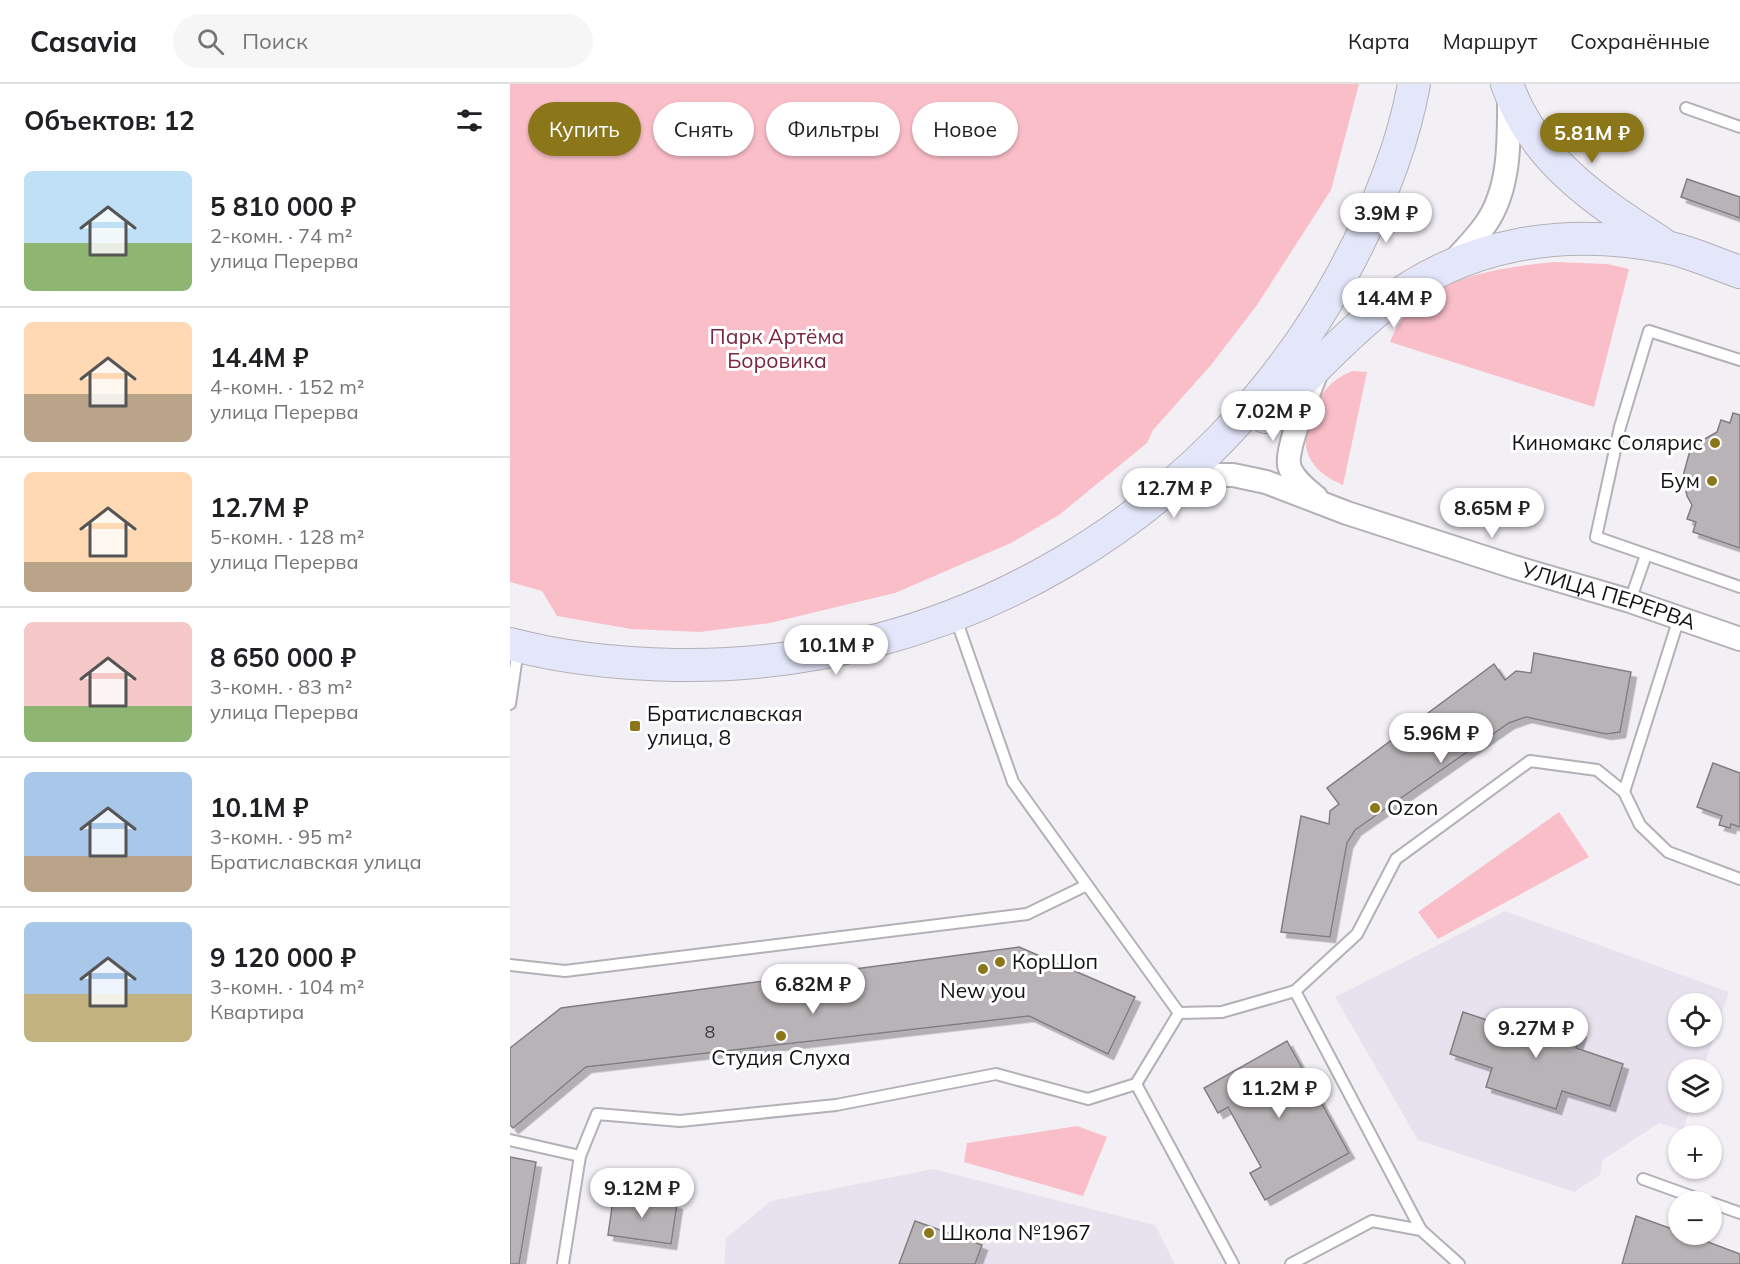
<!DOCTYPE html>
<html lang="ru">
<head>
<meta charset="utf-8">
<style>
	body { margin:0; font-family:Mulish,sans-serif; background:#f6f6f6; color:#202124; height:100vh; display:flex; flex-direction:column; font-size:22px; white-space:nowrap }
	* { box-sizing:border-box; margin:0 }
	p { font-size:20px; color:#757577 }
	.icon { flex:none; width:33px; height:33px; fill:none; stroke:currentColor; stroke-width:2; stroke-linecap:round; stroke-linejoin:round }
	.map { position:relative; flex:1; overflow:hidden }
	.drawer { display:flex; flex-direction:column; background:#fff; width:510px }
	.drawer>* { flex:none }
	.guide { position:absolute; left:18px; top:18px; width:570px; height:54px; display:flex; gap:12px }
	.fabs { position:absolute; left:1158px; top:909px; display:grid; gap:12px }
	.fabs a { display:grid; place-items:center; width:54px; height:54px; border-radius:50%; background:#fff; box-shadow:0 2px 4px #0004; font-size:30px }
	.price { position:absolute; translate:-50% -51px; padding:0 14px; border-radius:21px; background:#fff; color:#222; font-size:20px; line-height:39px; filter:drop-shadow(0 2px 3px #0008) }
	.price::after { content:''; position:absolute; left:50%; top:36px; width:18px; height:14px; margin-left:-9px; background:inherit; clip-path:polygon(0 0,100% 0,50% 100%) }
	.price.active { background:#8b761a; color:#fff }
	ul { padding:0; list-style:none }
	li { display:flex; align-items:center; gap:18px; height:150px; padding:0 24px }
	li+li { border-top:2px solid #e0e0e0 }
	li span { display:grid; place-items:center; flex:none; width:168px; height:120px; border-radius:9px; color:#555 }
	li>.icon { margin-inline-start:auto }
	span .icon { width:72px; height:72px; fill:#fffc; stroke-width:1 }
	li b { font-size:26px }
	h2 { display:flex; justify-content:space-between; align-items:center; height:72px; padding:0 24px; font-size:26px }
	.chip { padding:0 21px; border-radius:27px; background:#fff; box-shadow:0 2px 4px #0004; font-size:21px; line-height:54px }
	.chip.active { background:#8b761a; color:#fff }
	header { display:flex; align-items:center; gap:36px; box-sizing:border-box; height:84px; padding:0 30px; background:#fff; border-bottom:2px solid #e0e0e0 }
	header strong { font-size:28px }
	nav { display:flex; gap:33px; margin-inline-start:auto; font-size:21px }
	.search { width:420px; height:54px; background:#f6f6f6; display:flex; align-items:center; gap:15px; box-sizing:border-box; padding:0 21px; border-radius:33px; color:#757577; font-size:22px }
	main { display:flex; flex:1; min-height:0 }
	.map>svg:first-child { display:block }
</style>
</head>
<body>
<header>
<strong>Casavia</strong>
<div class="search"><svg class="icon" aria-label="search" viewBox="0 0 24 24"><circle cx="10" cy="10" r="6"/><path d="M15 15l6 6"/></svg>Поиск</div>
<nav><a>Карта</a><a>Маршрут</a><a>Сохранённые</a></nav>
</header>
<main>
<section class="drawer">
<h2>Объектов: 12<svg class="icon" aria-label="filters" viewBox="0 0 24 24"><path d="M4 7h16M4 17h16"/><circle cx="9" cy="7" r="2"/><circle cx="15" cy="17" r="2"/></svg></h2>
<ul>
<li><span style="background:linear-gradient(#bfe0f5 60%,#8fb573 0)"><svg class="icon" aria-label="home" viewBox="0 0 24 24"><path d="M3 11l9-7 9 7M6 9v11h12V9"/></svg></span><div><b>5 810 000 ₽</b><p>2-комн. · 74 m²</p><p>улица Перерва</p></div></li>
<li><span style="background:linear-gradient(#ffd9b3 60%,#b9a48a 0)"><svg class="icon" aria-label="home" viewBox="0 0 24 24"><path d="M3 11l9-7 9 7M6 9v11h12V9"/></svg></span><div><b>14.4M ₽</b><p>4-комн. · 152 m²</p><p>улица Перерва</p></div></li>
<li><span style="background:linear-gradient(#ffd9b3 75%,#b9a48a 0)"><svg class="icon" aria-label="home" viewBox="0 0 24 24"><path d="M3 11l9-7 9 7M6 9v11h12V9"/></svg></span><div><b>12.7M ₽</b><p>5-комн. · 128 m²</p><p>улица Перерва</p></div></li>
<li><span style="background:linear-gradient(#f6c9c9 70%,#8fb573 0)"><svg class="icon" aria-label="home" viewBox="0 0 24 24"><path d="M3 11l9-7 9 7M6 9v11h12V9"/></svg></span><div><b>8 650 000 ₽</b><p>3-комн. · 83 m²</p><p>улица Перерва</p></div></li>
<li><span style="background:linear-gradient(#a9c7e8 70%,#b9a48a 0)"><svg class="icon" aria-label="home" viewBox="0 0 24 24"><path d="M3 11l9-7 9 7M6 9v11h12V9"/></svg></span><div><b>10.1M ₽</b><p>3-комн. · 95 m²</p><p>Братиславская улица</p></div></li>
<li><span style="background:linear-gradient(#a9c7e8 60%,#c2b280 0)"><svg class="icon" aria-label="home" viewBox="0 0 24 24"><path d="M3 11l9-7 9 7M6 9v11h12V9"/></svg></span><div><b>9 120 000 ₽</b><p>3-комн. · 104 m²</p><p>Квартира</p></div></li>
</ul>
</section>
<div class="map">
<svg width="1230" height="1180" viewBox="0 0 1230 1180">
	<defs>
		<filter id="shadow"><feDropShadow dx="5.5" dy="5.5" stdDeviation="0" flood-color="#0004"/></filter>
	</defs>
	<rect width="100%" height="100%" fill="#f3f0f5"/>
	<g fill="#e8e2ee" fill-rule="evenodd">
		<path d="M995,827L1219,908L1193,985L1168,986V1018L1182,1019L1173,1046L1149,1039L1093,1076L1090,1091L1064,1108L908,1056L825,913ZM1168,920H1202V952H1168Z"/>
		<polygon points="423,1085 645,1141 665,1180 214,1180 216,1154 261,1117"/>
	</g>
	<g fill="#fabec9">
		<polygon points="0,0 849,0 821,106 747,221 701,281 643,346 637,359 549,431 501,459 385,509 260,539 190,548 121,545 47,532 32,507 0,498"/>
		<path d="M1045,178L1097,180L1119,185L1084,323L880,258C904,194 986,184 1045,178Z"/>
		<path d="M843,287L857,288L833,401C821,395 808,389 801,376C783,345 812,296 843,287Z"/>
		<polygon points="1049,728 1079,773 928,855 908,828"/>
		<polygon points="567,1042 597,1053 573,1112 454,1078 457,1059"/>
	</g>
	<g fill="#b8b3b6" stroke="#827d80" stroke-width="1.5" filter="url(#shadow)">
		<polygon points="1177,95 1230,113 1230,134 1171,113"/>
		<polygon points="1223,329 1230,331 1230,464 1183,448 1186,438 1177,435 1182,421 1177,412 1173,392 1179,370 1186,360 1207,348 1211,336 1220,339"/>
		<polygon points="1024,569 1121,588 1110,648 1096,650 1016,633 999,639 845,746 837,759 820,853 771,848 791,732 819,740 820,727 829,720 817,704 984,580 995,596 1006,587 1021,589"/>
		<polygon points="1203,679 1230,689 1230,743 1221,740 1220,744 1209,741 1212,732 1187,723"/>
		<polygon points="509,863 625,913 598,970 519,932 76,983 3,1044 0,1041 0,964 51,924"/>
		<polygon points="1000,925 1071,948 1066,964 1113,980 1100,1022 1052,1007 1046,1025 976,1003 982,984 940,970 953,928 995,942"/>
		<polygon points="777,957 839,1069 755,1116 740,1089 751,1083 718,1023 708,1029 694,1004"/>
		<polygon points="0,1073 26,1078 9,1180 0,1180"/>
		<polygon points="104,1109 167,1120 161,1160 98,1151"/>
		<polygon points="1126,1132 1168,1147 1168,1150 1177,1150 1230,1170 1230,1180 1112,1180"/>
		<polygon points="405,1137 472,1161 465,1180 389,1180"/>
	</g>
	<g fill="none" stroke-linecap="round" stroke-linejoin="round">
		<g stroke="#b3b1b6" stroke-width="14">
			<g id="lane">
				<polyline points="1176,24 1230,43"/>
				<polyline points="1230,276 1139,247 1110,343 1086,453 1230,503"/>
				<polyline points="1120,517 1136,471"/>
				<polyline points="445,532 503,698 669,929"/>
				<polyline points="0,620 8,565"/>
				<polyline points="1114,708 1130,741 1158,768 1230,795"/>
				<polyline points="0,881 55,887 517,830 577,801"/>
				<polyline points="785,907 847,850 886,775 1020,677 1087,686 1114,708 1169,534"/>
				<polyline points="669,929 712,928 785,907 911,1146"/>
				<polyline points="626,1000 723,1180"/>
				<polyline points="0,1056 70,1072"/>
				<polyline points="1133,1095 1197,1118"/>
				<polyline points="1202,1119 1230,1129"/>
				<polyline points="53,1180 70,1072 87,1030 170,1037 326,1021 486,990 578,1015 626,1000 669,929"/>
				<polyline points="781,1180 862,1137 911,1146 949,1180"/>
			</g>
		</g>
		<g stroke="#b3b1b6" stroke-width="26">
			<g id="street">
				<path d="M942,179C953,167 965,155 975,141C1001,105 999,54 999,12"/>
				<path id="s1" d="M682,391H723L756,398L837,429L1004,483L1120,517L1230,555"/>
				<path d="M806,413C796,405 782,394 779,381C776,362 800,307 807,287"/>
			</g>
		</g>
		<g stroke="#b3b1b6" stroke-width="34">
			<g id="secondary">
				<path d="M997,0C1023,75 1086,117 1150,158"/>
				<path d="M755,333C795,297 830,256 872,223C954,158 1055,143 1156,163C1181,168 1206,180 1230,188"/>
				<path d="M0,560C53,574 110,580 165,581C442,586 702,432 833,189C865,130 892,66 904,0"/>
			</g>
		</g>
		<use href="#lane" stroke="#fff" stroke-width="10"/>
		<use href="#street" stroke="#fff" stroke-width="22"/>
		<use href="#secondary" stroke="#e4e6fa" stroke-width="32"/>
	</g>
	<g fill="#8b761a" stroke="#fff" stroke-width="2">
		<circle cx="1205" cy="359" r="6"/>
		<circle cx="1202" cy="397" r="6"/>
		<rect x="119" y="636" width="12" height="12" rx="3"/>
		<circle cx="865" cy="724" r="6"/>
		<circle cx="490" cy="878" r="6"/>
		<circle cx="473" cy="885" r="6"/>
		<circle cx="271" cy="952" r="6"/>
		<circle cx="419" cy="1149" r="6"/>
	</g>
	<g text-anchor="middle" stroke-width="6" stroke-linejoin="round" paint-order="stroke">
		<g font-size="18" fill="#3c3a3c">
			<text x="200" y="954">8</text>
		</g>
		<g font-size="21" fill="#7b263e" stroke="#fff">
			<text x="267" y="260">Парк Артёма<tspan x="267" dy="24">Боровика</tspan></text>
		</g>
		<g font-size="21" fill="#131214" stroke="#fff" text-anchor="start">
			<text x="1193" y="366" text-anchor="end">Киномакс Солярис</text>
			<text x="1190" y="404" text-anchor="end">Бум</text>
			<text x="137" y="637">Братиславская<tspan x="137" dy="24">улица, 8</tspan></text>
			<text x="877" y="731">Ozon</text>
			<text x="502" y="885">КорШоп</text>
			<text x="473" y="914" text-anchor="middle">New you</text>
			<text x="271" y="981" text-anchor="middle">Студия Слуха</text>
			<text x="431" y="1156">Школа №1967</text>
		</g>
		<g font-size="21" fill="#131214" stroke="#fff">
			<text dy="7" stroke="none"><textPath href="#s1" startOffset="436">УЛИЦА ПЕРЕРВА</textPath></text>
		</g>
	</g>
</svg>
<div class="fabs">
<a><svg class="icon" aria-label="locate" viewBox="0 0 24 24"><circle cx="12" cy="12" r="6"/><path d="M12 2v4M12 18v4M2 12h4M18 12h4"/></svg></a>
<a><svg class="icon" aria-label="layers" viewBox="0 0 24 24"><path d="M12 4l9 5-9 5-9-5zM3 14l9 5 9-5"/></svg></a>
<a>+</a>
<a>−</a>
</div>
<b class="price active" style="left:1082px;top:80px">5.81M ₽</b>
<b class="price" style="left:876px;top:160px">3.9M ₽</b>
<b class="price" style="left:884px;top:245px">14.4M ₽</b>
<b class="price" style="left:763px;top:358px">7.02M ₽</b>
<b class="price" style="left:664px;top:435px">12.7M ₽</b>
<b class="price" style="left:982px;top:455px">8.65M ₽</b>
<b class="price" style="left:326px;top:592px">10.1M ₽</b>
<b class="price" style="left:931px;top:680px">5.96M ₽</b>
<b class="price" style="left:303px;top:931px">6.82M ₽</b>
<b class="price" style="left:1026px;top:975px">9.27M ₽</b>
<b class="price" style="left:769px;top:1035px">11.2M ₽</b>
<b class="price" style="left:132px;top:1135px">9.12M ₽</b>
<div class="guide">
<a class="chip active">Купить</a>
<a class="chip">Снять</a>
<a class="chip">Фильтры</a>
<a class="chip">Новое</a>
</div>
</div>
</main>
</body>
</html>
